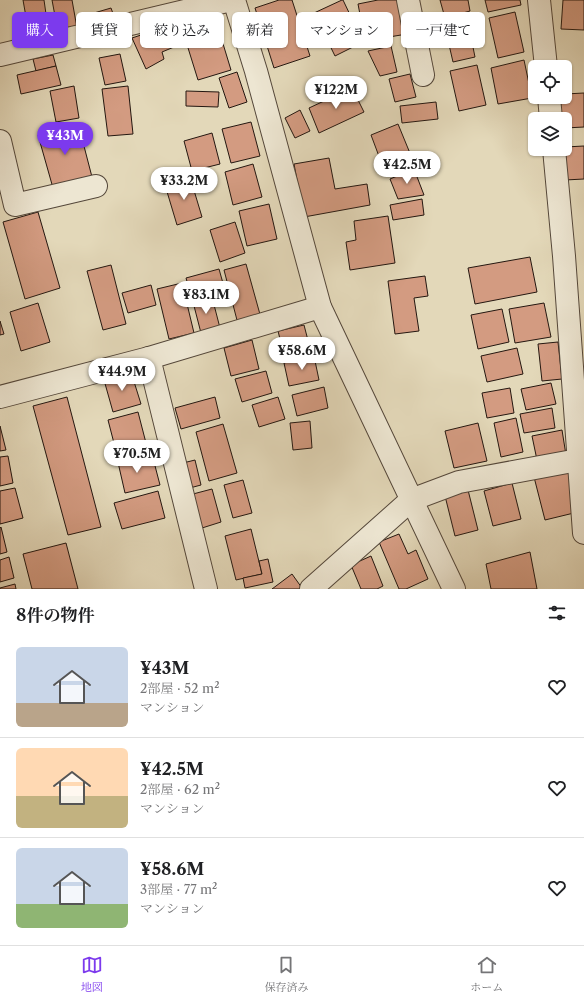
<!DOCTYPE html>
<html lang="ja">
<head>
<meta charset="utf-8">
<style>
	body { margin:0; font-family:"Libre Caslon Text","Noto Serif JP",serif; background:#f6f6f6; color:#202124; height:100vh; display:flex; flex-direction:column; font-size:15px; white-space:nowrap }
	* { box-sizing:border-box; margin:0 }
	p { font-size:13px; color:#757577 }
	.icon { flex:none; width:22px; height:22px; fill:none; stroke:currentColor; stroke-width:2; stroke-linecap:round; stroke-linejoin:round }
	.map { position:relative; height:589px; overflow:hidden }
	.details { display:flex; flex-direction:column; background:#fff; flex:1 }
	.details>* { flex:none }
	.guide { position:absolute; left:12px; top:12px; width:560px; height:36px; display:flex; gap:8px }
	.controls { position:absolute; left:528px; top:60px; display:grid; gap:8px }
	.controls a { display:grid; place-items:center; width:44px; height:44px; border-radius:6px; background:#fff; box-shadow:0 1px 3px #0004; font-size:20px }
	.price { position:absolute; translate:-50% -34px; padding:0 9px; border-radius:14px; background:#fff; color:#222; font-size:13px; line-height:26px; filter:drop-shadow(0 1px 2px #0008) }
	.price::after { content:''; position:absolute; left:50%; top:24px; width:12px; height:9px; margin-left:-6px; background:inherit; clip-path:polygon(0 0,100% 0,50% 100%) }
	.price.on { background:#7c3aed; color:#fff }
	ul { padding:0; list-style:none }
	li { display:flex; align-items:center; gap:12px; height:100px; padding:0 16px }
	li+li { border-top:1px solid #e0e0e0 }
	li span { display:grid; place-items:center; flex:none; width:112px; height:80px; border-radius:6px; color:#555 }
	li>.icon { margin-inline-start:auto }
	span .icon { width:48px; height:48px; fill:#fffc; stroke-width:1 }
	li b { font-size:17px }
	h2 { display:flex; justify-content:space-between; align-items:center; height:48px; padding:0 16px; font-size:17px }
	.tag { padding:0 14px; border-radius:6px; background:#fff; box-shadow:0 1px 3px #0004; font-size:14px; line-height:36px }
	.tag.on { background:#7c3aed; color:#fff }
	.tab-bar { display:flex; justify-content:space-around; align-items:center; height:56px; border-top:1px solid #e0e0e0; background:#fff; font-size:11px; color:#757577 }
	.tab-bar a { display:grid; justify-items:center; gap:2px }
	.tab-bar .on { color:#7c3aed }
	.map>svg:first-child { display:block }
</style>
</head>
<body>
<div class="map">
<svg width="584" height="589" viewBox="0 0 584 589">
	<rect width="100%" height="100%" fill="#e3d8b9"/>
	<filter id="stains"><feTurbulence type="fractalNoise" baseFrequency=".005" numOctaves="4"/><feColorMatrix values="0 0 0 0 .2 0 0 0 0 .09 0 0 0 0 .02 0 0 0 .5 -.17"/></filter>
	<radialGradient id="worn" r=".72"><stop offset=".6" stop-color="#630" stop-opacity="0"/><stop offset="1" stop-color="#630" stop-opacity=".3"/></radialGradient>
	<g fill="#d39b81" stroke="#241710">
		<polygon points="23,0 44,0 46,14 26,17"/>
		<polygon points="52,0 72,0 77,28 58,32"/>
		<polygon points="279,0 292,0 310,56 274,68 255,8"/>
		<polygon points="342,0 343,0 363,42 335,56 314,13"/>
		<polygon points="378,0 401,0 407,34 365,41 358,4"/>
		<polygon points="440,0 468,0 470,11 445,18"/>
		<polygon points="485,0 520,0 521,5 488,12"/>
		<polygon points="563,0 584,0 584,30 561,29"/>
		<polygon points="111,8 115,19 97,24 94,13"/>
		<polygon points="515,12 524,52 498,58 489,18"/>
		<polygon points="467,18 475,57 453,62 444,23"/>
		<polygon points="217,24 231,70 198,80 184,35"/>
		<polygon points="165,27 174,47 162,52 164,59 146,69 132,38"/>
		<polygon points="391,46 397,72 380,76 368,51"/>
		<polygon points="120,54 126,81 105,85 99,58"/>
		<polygon points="53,55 56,66 36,71 33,59"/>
		<polygon points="524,60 532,98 498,104 491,68"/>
		<polygon points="477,65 486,105 459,111 450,71"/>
		<polygon points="56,66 61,85 21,94 17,75"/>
		<polygon points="237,72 247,102 229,108 219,78"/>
		<polygon points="410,74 416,97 395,102 389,79"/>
		<polygon points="74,86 79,118 56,122 50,91"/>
		<polygon points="128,86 133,134 108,136 102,89"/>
		<polygon points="352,88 364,112 319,133 309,108"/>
		<polygon points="186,91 219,92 218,107 186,106"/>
		<polygon points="584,93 584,127 565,128 565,119 559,119 558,97 565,97 565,94"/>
		<polygon points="436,102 438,119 402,123 400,106"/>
		<polygon points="300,110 310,131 295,138 285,118"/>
		<polygon points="251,122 260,156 231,163 222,129"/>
		<polygon points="78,123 92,177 53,188 38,135"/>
		<polygon points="398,124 414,163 386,175 371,135"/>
		<polygon points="212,133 220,164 192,171 184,141"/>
		<polygon points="584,146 584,179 565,180 565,147"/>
		<polygon points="329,158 335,189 367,184 370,205 304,217 294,164"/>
		<polygon points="253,164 262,197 233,205 225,172"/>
		<polygon points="414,169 424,195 398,199 390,179"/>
		<polygon points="190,177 202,217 177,225 165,185"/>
		<polygon points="422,199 424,215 393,220 390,205"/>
		<polygon points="269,204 277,239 247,246 239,211"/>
		<polygon points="38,212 60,288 25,299 3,222"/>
		<polygon points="388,216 395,263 350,270 346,242 356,240 354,221"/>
		<polygon points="235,222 245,253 220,262 210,230"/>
		<polygon points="530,257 537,292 475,304 468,268"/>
		<polygon points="246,264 261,318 238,324 224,270"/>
		<polygon points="111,265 126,324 103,330 87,271"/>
		<polygon points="219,269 226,294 193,302 186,278"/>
		<polygon points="425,276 428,296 414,298 419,331 395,334 388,281"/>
		<polygon points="182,283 194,333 169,339 157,289"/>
		<polygon points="151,285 156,305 128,313 122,293"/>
		<polygon points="212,297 220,328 201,333 193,302"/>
		<polygon points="38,303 50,342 21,351 10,312"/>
		<polygon points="544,303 551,337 515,343 509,309"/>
		<polygon points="502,309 509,342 478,349 471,315"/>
		<polygon points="0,321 4,334 0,335"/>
		<polygon points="304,325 311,352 285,359 278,331"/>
		<polygon points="252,340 259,369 231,376 224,348"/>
		<polygon points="558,342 562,379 542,381 538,344"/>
		<polygon points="517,348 523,374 487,382 481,356"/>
		<polygon points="314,356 319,380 289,386 284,363"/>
		<polygon points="266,371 272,393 242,402 235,379"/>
		<polygon points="131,372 141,404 113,412 104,380"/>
		<polygon points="551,383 556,404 526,410 521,389"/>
		<polygon points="324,387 328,408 297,416 292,395"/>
		<polygon points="510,388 514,413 487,418 482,393"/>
		<polygon points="67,397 101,527 68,535 33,406"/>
		<polygon points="215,397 220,418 181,429 175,408"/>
		<polygon points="278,397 285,419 259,427 252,405"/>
		<polygon points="552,408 555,428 524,433 520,414"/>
		<polygon points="138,412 146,443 116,451 108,420"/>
		<polygon points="516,418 523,452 501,457 494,423"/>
		<polygon points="310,421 312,448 293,450 290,423"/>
		<polygon points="478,423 487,461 454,468 445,431"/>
		<polygon points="223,424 237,473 209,481 196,432"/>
		<polygon points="0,426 6,450 0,451"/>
		<polygon points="562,430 566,455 537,460 532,436"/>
		<polygon points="134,453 137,466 154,462 160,485 125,493 117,458"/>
		<polygon points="8,456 13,483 0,486 0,457"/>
		<polygon points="195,460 201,485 186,489 179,464"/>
		<polygon points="568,469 578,512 545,520 534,477"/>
		<polygon points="243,480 252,513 233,518 224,485"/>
		<polygon points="512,483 521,519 493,526 484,491"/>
		<polygon points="15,488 23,518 0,524 0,491"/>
		<polygon points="212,489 221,522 202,528 193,494"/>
		<polygon points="468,490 478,530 455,536 445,496"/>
		<polygon points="158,491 165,518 122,529 114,503"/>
		<polygon points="1,527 7,552 0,554 0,528"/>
		<polygon points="251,529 262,574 236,580 225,536"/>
		<polygon points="399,534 408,554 416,550 428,579 406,589 399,589 379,542"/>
		<polygon points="66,543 78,589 32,589 23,554"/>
		<polygon points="530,552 537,589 491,589 486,564"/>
		<polygon points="371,556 383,586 377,589 361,589 351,565"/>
		<polygon points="9,557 14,578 0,582 0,560"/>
		<polygon points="268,559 273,582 245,588 243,578 262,574 259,561"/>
		<polygon points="292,574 302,588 301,589 272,589"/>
		<polygon points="15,584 16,589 0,589 0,588"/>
	</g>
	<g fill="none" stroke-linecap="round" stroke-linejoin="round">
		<g stroke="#54473a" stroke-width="24">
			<g id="minor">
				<polyline points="234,0 256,71 320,307 454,589"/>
				<polyline points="408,0 423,75"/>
				<polyline points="539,0 546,67"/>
				<polyline points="0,55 231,0"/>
				<polyline points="549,97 551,119"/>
				<polyline points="0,141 15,205 96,186"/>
				<polyline points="554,149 564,256 584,533"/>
				<polyline points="149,358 206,589"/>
				<polyline points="0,397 149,358 320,307"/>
				<polyline points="311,589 411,500 459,482 578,460"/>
			</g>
		</g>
		<use href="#minor" stroke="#ede6d2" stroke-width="22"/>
	</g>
	<rect width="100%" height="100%" filter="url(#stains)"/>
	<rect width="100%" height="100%" fill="url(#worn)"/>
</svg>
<div class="controls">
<a><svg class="icon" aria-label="locate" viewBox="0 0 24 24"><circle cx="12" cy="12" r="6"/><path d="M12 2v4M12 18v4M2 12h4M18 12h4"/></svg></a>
<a><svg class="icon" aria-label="layers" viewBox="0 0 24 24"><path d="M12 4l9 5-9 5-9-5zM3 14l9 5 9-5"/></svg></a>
</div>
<b class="price" style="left:336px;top:110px">¥122M</b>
<b class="price on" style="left:65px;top:156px">¥43M</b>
<b class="price" style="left:407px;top:185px">¥42.5M</b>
<b class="price" style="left:184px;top:201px">¥33.2M</b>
<b class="price" style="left:206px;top:315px">¥83.1M</b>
<b class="price" style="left:302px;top:371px">¥58.6M</b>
<b class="price" style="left:122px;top:392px">¥44.9M</b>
<b class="price" style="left:137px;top:474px">¥70.5M</b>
<div class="guide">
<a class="tag on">購入</a>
<a class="tag">賃貸</a>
<a class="tag">絞り込み</a>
<a class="tag">新着</a>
<a class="tag">マンション</a>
<a class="tag">一戸建て</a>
</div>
</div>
<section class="details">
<h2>8件の物件<svg class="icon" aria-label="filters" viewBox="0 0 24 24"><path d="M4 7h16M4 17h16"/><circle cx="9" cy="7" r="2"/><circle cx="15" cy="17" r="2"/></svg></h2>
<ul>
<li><span style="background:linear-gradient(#c9d6e8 70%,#b9a48a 0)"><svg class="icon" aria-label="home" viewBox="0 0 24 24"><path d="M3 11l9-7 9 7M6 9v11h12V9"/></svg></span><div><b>¥43M</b><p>2部屋 · 52 m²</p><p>マンション</p></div><svg class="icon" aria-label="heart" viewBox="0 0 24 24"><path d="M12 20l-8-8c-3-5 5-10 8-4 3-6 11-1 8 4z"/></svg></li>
<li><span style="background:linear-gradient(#ffd9b3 60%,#c2b280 0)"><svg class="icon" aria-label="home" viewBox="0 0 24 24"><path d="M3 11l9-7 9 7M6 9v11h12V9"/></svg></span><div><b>¥42.5M</b><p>2部屋 · 62 m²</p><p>マンション</p></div><svg class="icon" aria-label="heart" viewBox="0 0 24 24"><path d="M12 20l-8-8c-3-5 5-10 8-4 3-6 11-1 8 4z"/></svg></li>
<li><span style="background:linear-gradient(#c9d6e8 70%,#8fb573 0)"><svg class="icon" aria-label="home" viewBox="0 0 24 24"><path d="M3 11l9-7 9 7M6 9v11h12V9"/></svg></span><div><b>¥58.6M</b><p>3部屋 · 77 m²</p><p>マンション</p></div><svg class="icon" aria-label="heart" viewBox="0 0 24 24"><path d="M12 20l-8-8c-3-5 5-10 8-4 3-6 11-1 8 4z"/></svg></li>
</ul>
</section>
<nav class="tab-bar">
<a class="on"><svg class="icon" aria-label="map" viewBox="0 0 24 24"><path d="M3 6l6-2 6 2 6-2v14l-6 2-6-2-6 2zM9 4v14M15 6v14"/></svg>地図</a>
<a><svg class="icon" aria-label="saved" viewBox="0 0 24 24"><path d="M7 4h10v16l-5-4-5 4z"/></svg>保存済み</a>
<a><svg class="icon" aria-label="home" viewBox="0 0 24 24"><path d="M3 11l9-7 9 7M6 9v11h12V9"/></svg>ホーム</a>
</nav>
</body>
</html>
